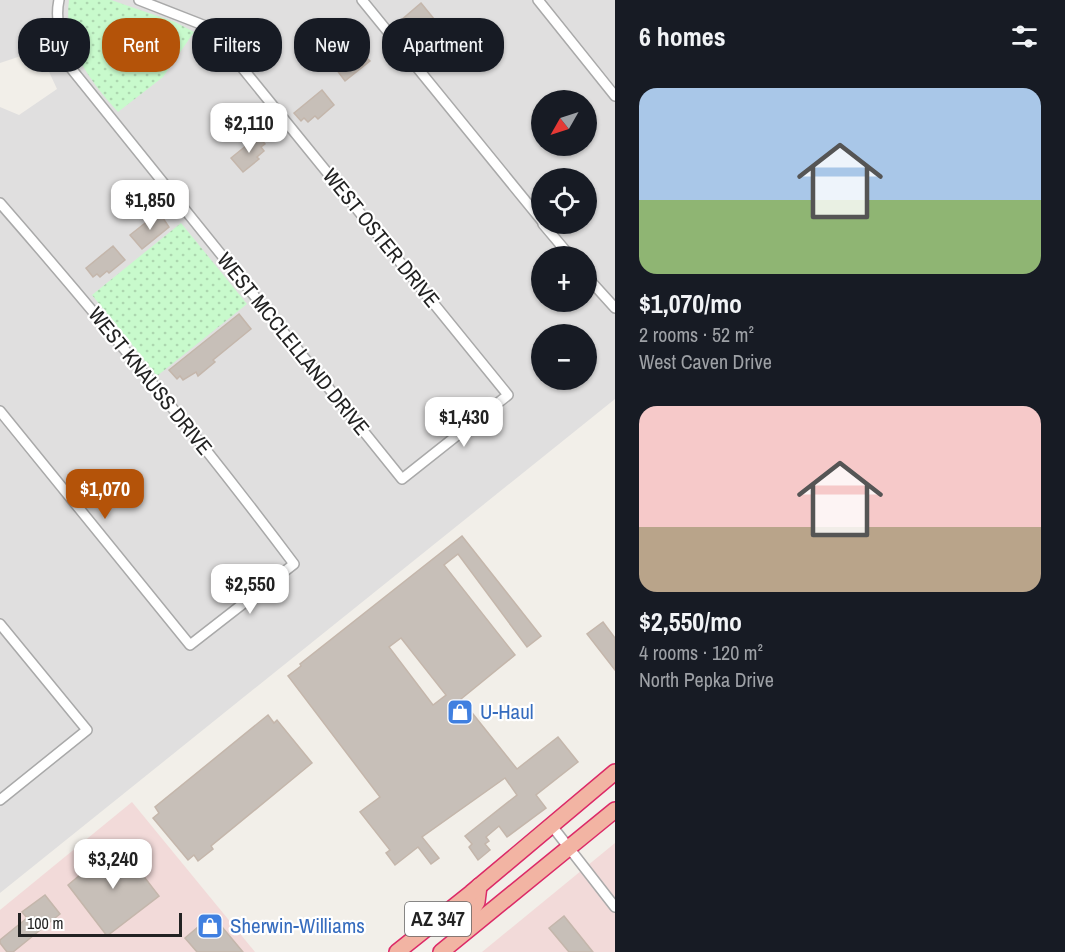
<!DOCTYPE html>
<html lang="en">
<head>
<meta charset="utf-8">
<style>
	body { margin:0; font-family:"Archivo Narrow",sans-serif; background:#20242c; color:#f1f3f6; height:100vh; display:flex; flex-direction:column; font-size:22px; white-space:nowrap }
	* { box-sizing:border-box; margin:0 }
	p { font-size:20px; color:#9ea1a6 }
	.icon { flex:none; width:33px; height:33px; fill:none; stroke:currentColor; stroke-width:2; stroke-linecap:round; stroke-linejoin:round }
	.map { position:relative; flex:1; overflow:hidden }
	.panel { display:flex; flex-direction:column; background:#171b24; width:450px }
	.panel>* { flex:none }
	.top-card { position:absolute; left:18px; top:18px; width:507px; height:54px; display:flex; gap:12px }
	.needle { width:39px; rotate:231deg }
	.buttons { position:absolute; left:531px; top:90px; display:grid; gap:12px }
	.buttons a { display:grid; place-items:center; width:66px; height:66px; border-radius:50%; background:#171b24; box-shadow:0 2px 4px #0004; font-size:30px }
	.scale { position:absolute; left:18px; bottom:15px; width:164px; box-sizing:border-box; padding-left:6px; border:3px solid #222; border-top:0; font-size:16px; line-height:21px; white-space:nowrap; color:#222; -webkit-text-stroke:4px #fff; paint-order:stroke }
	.price { position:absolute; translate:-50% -51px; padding:0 14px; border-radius:12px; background:#fff; color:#222; font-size:20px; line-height:39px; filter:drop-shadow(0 2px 3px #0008) }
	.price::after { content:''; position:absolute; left:50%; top:36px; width:18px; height:14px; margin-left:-9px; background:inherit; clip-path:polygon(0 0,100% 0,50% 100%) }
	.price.on { background:#b45309; color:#fff }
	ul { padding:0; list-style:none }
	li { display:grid; align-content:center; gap:12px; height:318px; padding:0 24px }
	li span { display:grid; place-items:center; height:186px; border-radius:18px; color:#555 }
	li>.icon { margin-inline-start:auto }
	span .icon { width:108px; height:108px; fill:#fffc; stroke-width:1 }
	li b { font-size:26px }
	h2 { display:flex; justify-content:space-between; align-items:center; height:72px; padding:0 24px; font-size:26px }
	.tag { padding:0 21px; border-radius:24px; background:#171b24; box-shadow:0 2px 4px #0004; font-size:21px; line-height:54px }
	.tag.on { background:#b45309; color:#fff }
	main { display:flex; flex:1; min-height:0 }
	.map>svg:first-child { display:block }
</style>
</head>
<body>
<main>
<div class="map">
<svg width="615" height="952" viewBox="0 0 615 952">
	<defs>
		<pattern id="park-dots" width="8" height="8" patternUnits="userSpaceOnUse" patternTransform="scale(1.5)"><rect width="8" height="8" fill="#c8facc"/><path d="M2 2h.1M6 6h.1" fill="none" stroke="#acd6af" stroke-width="1.8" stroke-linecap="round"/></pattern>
	</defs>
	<rect width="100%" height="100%" fill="#f2efe9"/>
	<path fill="#e0dfdf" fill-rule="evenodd" d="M0,0H615V399L0,893V107L19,115L57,89L39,50L0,63ZM542,100H586V146H542ZM542,178H586V224H542ZM542,256H586V302H542ZM542,334H586V380H542Z"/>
	<g fill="#f2dad9">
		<polygon points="132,802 255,952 0,952 0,910"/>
		<polygon points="615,843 615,952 482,952"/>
	</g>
	<g fill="url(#park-dots)">
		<path d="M69,0H111L175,22L194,32L163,77L118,112C89,80 63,46 69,0Z"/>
		<polygon points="181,223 247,304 157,376 92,295"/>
	</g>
	<g fill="#c7bfb8" stroke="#c4b6ab" stroke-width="1.5" fill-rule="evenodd">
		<polygon points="421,3 434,19 410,38 399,22"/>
		<polygon points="356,48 370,61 345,81 333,65"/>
		<polygon points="322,90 334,105 318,119 315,116 308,122 304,118 301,121 294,113"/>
		<polygon points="258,136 265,144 261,147 264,151 257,157 259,159 243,172 231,158"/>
		<polygon points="159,212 169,227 142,249 130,235"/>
		<polygon points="113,246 125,260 109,273 107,271 100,277 97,274 93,277 86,268"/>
		<polygon points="239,314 251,329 213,360 215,362 198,376 196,372 183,380 180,376 177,379 169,370"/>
		<path d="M462,536L541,636L527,647L458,554L444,565L515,655L461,699L517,769L558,737L578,762L536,795L546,808L507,837L499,826L486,837L489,841L485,844L490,850L478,860L469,847L472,844L465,836L517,795L505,778L422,837L439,858L431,864L418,847L395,865L386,853L390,850L360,812L380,797L288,676L301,666L300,664ZM401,638L446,695L433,705L389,647Z"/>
		<polygon points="603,622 615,638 615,670 587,634"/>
		<polygon points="268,715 274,723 277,720 312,763 211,846 213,849 198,861 194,855 188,860 153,818 159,813 155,807"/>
		<polygon points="118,843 159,896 107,936 68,885"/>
		<polygon points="45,895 60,914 13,952 7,952 0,943 0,940 27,918 22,912"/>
		<polygon points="212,915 243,952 197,952 185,938"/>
		<polygon points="564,916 593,952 569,952 549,928"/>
	</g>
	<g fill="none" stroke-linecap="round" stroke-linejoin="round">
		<g stroke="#a9a9a9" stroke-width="12">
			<g id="minor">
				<path d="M59,0C54,22 63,46 70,67L402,479L508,395L235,59L203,25L139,0"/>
				<polyline points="362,0 542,221"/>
				<polyline points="538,0 615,96"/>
				<path d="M0,203C102,320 201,440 294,564L190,645L0,411"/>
				<polyline points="543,224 570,256"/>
				<polyline points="586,276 615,308"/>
				<polyline points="0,624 87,730 0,800"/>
				<polyline points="552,826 615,907"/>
			</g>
		</g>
		<g stroke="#dc2a67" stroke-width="18">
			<g id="trunk">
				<polyline points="459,931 477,902 479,886"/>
				<polyline points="397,952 471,893 615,772"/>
				<polyline points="441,952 615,810"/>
			</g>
		</g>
		<use href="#minor" stroke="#fff" stroke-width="9"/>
		<use href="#trunk" stroke="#f2b4a3" stroke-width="15"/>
	</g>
	<defs>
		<g id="shop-square" transform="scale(1.35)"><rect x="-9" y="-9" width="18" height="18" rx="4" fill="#3f7fe0" stroke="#fff"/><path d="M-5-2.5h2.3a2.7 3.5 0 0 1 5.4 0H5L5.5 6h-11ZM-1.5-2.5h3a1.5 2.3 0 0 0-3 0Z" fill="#fff"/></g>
	</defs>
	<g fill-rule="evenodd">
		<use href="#shop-square" x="460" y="712"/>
		<use href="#shop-square" x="210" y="926"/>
	</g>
	<g text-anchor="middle" stroke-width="4.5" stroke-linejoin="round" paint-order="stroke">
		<rect fill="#fff" stroke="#646464" stroke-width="1.5" x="405" y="902" width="66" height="34" rx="4.5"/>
		<g font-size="20" font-weight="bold" fill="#222">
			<text x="438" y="926">AZ 347</text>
		</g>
		<g font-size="21" fill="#222" stroke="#fff">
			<text transform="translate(381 238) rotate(51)" y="7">WEST OSTER DRIVE</text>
			<text transform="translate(293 344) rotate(51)" y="7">WEST MCCLELLAND DRIVE</text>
			<text transform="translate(150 381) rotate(51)" y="7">WEST KNAUSS DRIVE</text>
		</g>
		<g font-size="21" fill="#366cbe" stroke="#fff" text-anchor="start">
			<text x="480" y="719">U-Haul</text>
			<text x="230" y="933">Sherwin-Williams</text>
		</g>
	</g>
</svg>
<div class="buttons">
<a><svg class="needle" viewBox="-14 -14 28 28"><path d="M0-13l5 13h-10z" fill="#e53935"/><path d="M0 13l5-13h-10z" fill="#9ea1a6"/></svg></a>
<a><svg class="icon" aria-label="locate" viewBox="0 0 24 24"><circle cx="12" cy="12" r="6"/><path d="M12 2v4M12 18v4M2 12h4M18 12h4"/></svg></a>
<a>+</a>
<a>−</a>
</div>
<div class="scale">100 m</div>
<b class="price" style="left:249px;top:154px">$2,110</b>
<b class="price" style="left:150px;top:231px">$1,850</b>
<b class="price" style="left:464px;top:448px">$1,430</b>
<b class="price on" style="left:105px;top:520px">$1,070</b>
<b class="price" style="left:250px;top:615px">$2,550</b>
<b class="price" style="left:113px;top:890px">$3,240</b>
<div class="top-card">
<a class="tag">Buy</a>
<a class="tag on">Rent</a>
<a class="tag">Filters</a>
<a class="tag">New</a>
<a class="tag">Apartment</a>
</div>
</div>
<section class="panel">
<h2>6 homes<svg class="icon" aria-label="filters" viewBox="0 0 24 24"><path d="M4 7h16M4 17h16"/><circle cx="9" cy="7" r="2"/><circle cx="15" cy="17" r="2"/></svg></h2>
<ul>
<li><span style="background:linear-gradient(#a9c7e8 60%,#8fb573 0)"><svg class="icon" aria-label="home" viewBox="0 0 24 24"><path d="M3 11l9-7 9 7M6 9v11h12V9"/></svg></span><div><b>$1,070/mo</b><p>2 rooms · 52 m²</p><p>West Caven Drive</p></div></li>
<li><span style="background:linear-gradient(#f6c9c9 65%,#b9a48a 0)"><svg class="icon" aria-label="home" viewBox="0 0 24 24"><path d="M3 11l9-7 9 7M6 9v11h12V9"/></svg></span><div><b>$2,550/mo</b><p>4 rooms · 120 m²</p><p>North Pepka Drive</p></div></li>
</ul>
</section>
</main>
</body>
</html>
